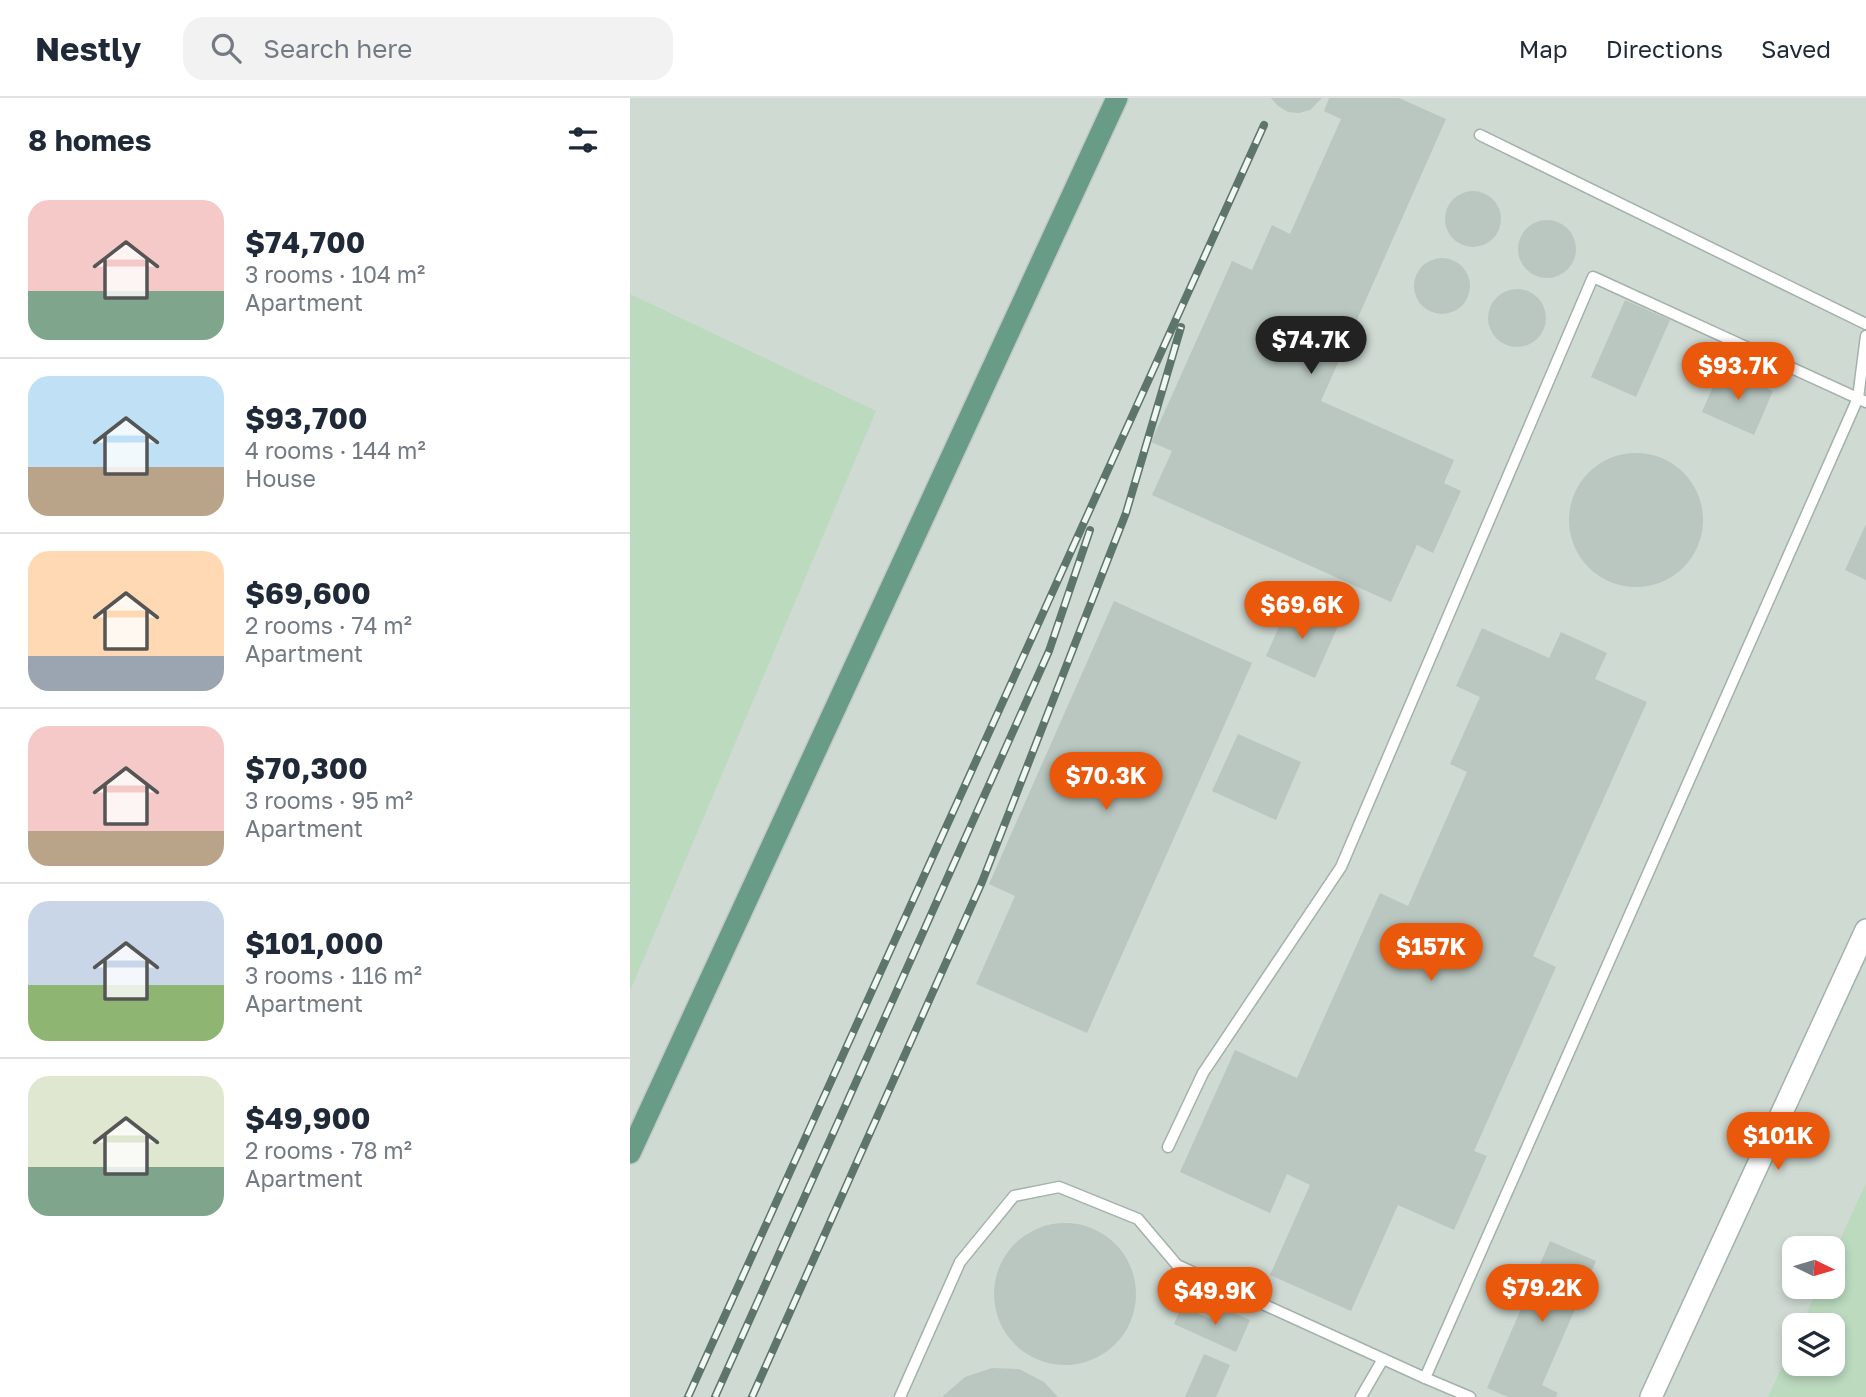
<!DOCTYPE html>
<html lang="en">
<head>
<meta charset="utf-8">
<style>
	body { margin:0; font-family:"Golos Text",sans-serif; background:#f2f2f3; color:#1f2937; height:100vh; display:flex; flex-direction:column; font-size:26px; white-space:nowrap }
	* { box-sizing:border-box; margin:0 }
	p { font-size:23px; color:#747a83 }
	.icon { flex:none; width:38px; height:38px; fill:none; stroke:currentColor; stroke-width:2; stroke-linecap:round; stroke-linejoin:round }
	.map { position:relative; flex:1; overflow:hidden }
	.drawer { display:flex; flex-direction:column; background:#fff; width:630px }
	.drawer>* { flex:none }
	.needle { width:46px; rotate:95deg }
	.buttons { position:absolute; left:1152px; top:1138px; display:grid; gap:14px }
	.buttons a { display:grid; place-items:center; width:63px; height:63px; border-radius:14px; background:#fff; box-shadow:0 4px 10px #0003; font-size:35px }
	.price { position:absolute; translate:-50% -60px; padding:0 16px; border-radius:24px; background:#ea580c; color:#fff; font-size:23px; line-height:46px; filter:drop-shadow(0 2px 4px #0008) }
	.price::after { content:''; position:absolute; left:50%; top:42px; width:21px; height:16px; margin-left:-10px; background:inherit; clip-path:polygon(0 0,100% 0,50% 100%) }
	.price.on { background:#222; color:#fff }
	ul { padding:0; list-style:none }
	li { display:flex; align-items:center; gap:21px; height:175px; padding:0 28px }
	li+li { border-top:2px solid #e0e1e3 }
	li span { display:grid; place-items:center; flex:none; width:196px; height:140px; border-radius:21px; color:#555 }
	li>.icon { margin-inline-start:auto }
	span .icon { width:84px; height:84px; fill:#fffc; stroke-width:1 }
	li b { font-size:30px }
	h2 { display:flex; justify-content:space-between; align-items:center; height:84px; padding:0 28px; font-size:30px }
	header { display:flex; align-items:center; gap:42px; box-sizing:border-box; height:98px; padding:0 35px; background:#fff; border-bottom:2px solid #e0e1e3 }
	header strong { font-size:33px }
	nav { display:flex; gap:38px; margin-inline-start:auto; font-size:24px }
	.search { width:490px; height:63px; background:#f2f2f3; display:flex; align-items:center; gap:18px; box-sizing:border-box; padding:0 24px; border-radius:21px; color:#747a83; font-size:26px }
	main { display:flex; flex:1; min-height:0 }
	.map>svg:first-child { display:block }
</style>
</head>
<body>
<header>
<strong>Nestly</strong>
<div class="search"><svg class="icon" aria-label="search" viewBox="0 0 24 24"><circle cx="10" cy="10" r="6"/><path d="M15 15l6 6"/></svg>Search here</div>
<nav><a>Map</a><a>Directions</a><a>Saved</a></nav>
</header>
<main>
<section class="drawer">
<h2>8 homes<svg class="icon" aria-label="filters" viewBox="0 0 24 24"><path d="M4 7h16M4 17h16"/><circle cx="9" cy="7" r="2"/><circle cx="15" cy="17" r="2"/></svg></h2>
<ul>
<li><span style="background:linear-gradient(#f6c9c9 65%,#7fa58c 0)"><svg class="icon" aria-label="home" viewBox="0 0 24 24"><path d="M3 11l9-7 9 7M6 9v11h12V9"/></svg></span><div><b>$74,700</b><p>3 rooms · 104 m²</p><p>Apartment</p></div></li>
<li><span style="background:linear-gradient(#bfe0f5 65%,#b9a48a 0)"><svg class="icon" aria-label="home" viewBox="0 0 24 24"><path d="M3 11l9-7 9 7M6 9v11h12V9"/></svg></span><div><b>$93,700</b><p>4 rooms · 144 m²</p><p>House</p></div></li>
<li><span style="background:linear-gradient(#ffd9b3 75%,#9aa5b1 0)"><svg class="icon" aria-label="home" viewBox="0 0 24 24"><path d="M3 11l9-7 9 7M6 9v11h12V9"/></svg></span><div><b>$69,600</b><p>2 rooms · 74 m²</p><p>Apartment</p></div></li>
<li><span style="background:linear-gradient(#f6c9c9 75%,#b9a48a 0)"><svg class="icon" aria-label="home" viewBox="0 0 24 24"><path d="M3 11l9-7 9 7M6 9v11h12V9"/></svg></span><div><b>$70,300</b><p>3 rooms · 95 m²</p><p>Apartment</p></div></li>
<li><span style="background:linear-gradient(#c9d6e8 60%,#8fb573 0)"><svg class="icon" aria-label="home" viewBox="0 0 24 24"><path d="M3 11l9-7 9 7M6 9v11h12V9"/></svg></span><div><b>$101,000</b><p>3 rooms · 116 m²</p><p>Apartment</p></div></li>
<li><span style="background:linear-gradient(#dfe7d0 65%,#7fa58c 0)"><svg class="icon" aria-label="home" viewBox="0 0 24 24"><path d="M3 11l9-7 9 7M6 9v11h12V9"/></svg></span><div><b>$49,900</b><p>2 rooms · 78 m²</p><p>Apartment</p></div></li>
</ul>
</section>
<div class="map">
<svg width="1236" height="1299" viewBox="0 0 1236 1299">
	<rect width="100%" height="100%" fill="#e1eae4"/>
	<path fill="#cfdad3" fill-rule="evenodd" d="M0,0H1236V1299H0ZM1164,1150H1202V1188H1164ZM1164,1227H1202V1265H1164Z"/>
	<g fill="#bbdabe">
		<polygon points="0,196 246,313 0,893"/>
		<polygon points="1236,1085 1236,1299 1138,1299 1164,1243 1164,1265 1202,1265 1202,1227 1171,1227 1189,1188 1202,1188 1202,1159"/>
	</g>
	<g fill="#b9c7c0">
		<polygon points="641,0 692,0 680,12 669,15 658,14 648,8"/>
		<polygon points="699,0 769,0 816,21 691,303 824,362 814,385 831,393 803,455 787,447 761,504 522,397 542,353 521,344 602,163 622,172 642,127 660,136 711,21 694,13"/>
		<circle cx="843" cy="121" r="28"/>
		<circle cx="917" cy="151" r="29"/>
		<circle cx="812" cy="188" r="28"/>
		<circle cx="887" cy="220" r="29"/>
		<polygon points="995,202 1040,222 1006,299 961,279"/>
		<polygon points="1091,270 1143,293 1124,337 1072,314"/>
		<circle cx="1006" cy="422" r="67"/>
		<polygon points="1236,426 1236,482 1215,472"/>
		<polygon points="484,503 622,565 457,935 346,886 385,798 359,786"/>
		<polygon points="659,506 708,528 685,580 636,558"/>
		<polygon points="852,530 919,560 931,534 977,555 965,581 1017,604 903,858 926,869 844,1053 857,1058 824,1132 768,1107 721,1213 640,1177 680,1087 657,1076 640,1115 550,1074 605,952 667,980 750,795 778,808 837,674 820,666 850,599 826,588"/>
		<polygon points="608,636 671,664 646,722 582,693"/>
		<circle cx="435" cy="1196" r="71"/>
		<polygon points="920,1143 966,1163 912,1287 928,1295 926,1299 878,1299 857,1290"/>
		<polygon points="552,1208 585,1223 591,1209 620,1222 606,1254 544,1226"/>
		<polygon points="574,1256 600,1267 586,1299 555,1299"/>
		<polygon points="362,1270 389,1271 414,1284 428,1299 312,1299 335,1279"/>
	</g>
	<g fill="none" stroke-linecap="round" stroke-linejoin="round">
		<g stroke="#a4b1aa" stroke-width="13">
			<g id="lane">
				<polyline points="850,37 1236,226"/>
				<polyline points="538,1049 573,975 711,769 963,179 1236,304"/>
				<polyline points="795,1280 840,1299"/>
				<polyline points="270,1299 330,1164 384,1098 429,1089 508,1121 547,1167 795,1280 1228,300 1236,238"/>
				<polyline points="731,1299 753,1261"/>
			</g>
		</g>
		<g stroke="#a4b1aa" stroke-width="24">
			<polyline id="street" points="1021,1299 1236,832"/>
		</g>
		<g stroke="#c1c8c5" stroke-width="24">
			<polyline id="primary" points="0,1055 487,0"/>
		</g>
		<use href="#lane" stroke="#fff" stroke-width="10"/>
		<use href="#street" stroke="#fff" stroke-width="21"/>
		<use href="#primary" stroke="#699c86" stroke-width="21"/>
		<g stroke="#5d756a" stroke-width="8">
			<g id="rail">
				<polyline points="58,1299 634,27"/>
				<polyline points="85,1299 419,553 460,432"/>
				<polyline points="122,1299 352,784 496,415 551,229"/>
			</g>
		</g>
		<use href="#rail" stroke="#f1f7f3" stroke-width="5" stroke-dasharray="16" stroke-linecap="butt"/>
	</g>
</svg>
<div class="buttons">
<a><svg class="needle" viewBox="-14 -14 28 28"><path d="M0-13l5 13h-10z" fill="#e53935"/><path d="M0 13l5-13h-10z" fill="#747a83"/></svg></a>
<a><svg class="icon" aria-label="layers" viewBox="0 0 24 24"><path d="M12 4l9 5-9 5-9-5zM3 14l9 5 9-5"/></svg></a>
</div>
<b class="price on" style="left:681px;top:278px">$74.7K</b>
<b class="price" style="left:1108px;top:304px">$93.7K</b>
<b class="price" style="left:672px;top:543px">$69.6K</b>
<b class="price" style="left:476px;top:714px">$70.3K</b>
<b class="price" style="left:801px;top:885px">$157K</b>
<b class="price" style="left:1148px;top:1074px">$101K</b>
<b class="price" style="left:912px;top:1226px">$79.2K</b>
<b class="price" style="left:585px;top:1229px">$49.9K</b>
</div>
</main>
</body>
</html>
